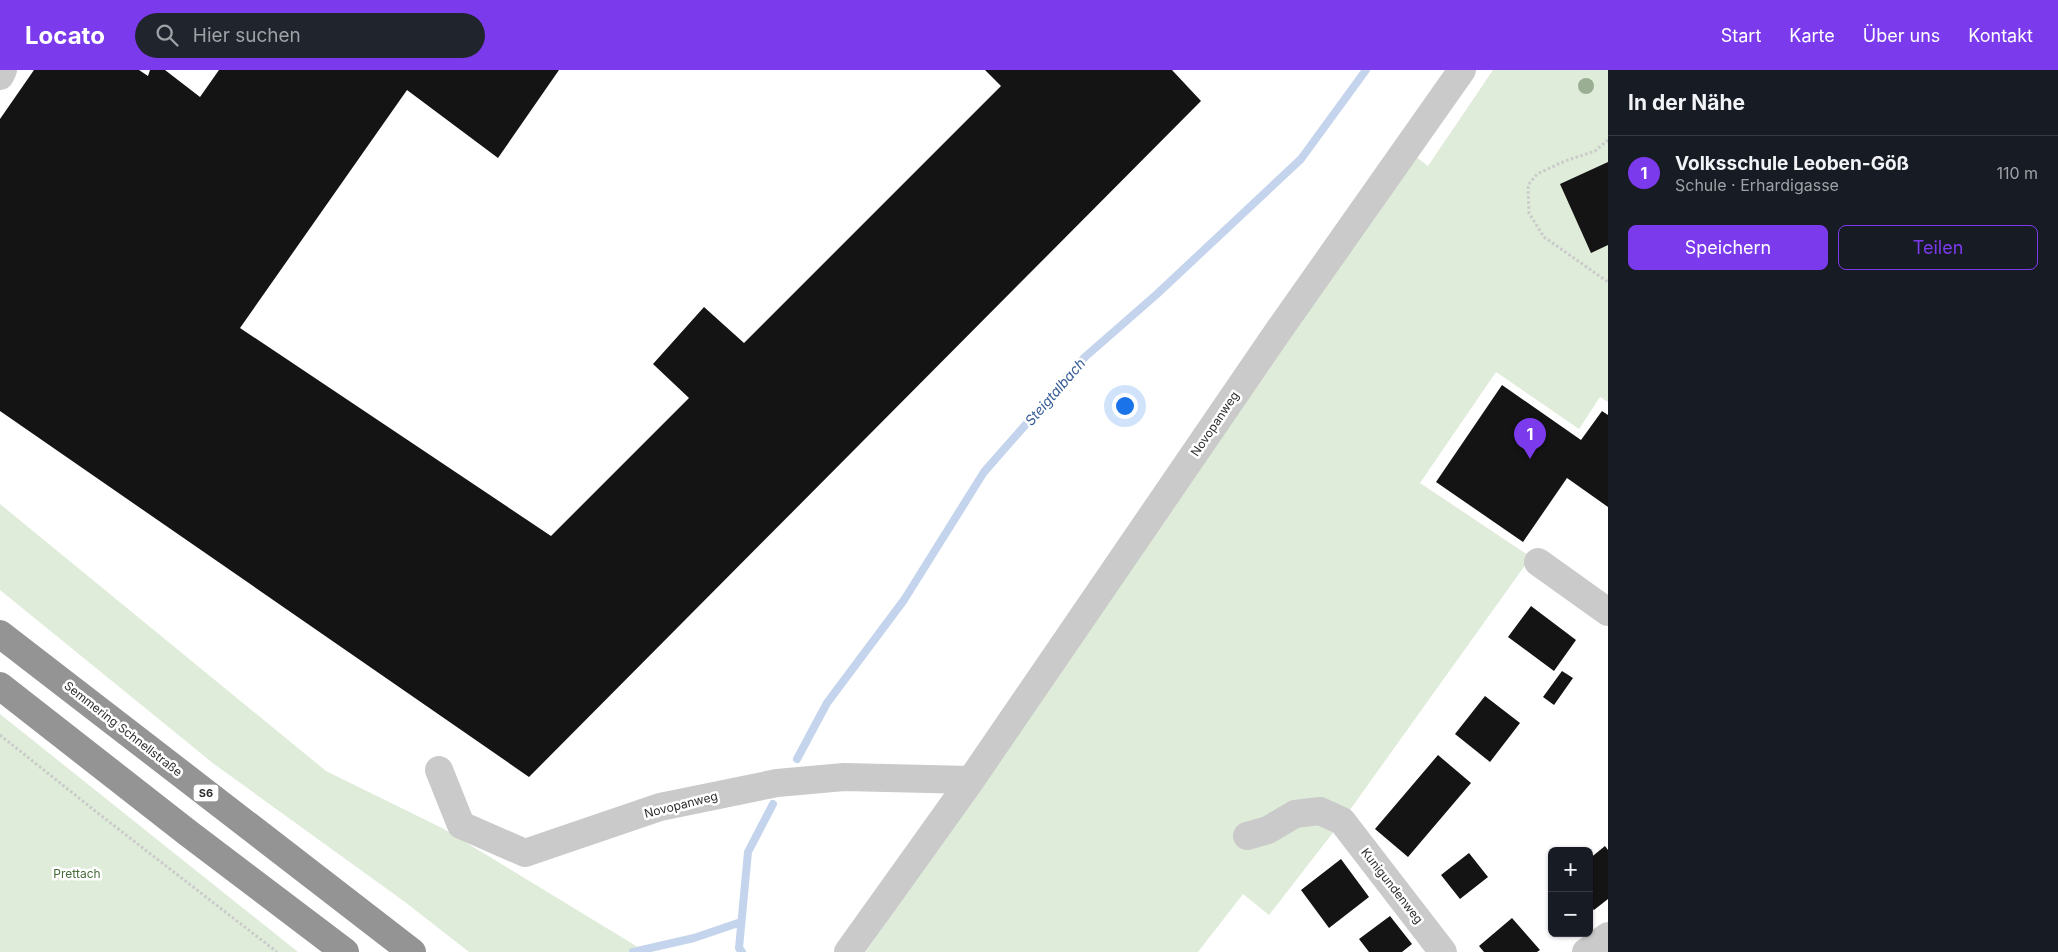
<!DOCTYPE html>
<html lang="de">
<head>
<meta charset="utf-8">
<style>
  :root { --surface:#171b24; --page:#20242c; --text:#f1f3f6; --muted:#9ea1a6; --line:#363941; --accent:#7c3aed }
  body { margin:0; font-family:Inter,sans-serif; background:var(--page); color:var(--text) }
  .controls { position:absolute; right:15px; bottom:15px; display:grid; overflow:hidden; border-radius:8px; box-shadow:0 1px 4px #0004 }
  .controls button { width:45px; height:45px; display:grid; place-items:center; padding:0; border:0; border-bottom:1px solid var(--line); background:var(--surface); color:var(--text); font:25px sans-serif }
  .you { position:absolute; left:1124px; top:335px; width:18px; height:18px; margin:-12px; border:4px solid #fff; border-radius:50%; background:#1a73e8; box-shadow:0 0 0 8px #1a73e833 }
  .badge { display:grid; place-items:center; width:32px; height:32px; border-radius:50%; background:var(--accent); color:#fff; font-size:16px; font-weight:700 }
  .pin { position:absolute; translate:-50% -41px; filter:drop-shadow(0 1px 2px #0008) }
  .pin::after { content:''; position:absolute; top:26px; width:18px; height:15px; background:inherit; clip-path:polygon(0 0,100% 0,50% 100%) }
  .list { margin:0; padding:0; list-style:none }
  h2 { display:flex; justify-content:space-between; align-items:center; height:65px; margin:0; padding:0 20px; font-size:21px }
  h2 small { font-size:16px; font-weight:400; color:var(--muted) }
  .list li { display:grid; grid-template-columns:32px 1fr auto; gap:15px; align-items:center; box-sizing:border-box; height:75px; padding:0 20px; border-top:1px solid var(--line) }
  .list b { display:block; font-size:19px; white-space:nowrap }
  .list p { margin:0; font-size:16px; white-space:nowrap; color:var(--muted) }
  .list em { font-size:16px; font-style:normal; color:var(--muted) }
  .actions { display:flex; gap:10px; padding:15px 20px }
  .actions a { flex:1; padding:11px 0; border:1px solid var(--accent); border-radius:8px; text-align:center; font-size:18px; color:var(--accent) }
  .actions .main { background:var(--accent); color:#fff }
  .icon { flex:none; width:28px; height:28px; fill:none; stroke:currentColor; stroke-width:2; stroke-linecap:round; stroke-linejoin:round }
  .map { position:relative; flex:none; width:1608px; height:882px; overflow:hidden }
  header { display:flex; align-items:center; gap:30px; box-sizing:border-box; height:70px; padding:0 25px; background:var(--accent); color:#fff }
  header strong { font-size:24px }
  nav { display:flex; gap:28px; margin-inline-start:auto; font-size:18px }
  .search { width:350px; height:45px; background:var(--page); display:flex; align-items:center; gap:12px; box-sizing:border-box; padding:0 18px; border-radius:28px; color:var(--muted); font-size:19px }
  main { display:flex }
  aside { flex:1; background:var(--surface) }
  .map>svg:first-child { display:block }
  .green { fill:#dfecd9 }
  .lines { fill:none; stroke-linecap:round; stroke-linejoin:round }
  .stream { stroke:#c4d4ed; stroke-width:8 }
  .building { fill:#141414 }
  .path { stroke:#cacaca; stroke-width:3; stroke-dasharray:2.5 2.5; stroke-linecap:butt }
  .minor { stroke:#cacaca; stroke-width:28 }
  .highway { stroke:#949494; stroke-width:28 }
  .tree { fill:#99ae92 }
  .labels { text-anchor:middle; stroke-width:5; stroke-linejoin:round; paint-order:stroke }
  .shield { fill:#fff; stroke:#6c6c6c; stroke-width:1 }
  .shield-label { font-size:11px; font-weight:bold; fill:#2d2d2d }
  .street-label { font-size:12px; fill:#2d2d2d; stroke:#fff }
  .park-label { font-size:12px; fill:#456c38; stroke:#fff }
  .water-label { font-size:14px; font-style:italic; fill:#365c94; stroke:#fff }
</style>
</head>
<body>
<header>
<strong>Locato</strong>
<div class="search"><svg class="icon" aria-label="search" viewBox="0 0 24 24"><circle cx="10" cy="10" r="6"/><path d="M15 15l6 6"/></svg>Hier suchen</div>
<nav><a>Start</a><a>Karte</a><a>Über uns</a><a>Kontakt</a></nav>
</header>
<main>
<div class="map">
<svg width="1608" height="882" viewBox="0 0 1608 882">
  <rect width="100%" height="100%" fill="#fff"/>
  <path class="green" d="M1493,0H1608V332L1600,327L1579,359L1496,302L1420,413L1531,487L1342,751L1269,845L1243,824L1198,882H866L1090,554L1415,86L1428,96Z
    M0,434L326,701L442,758L646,882H469L405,832L214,694L0,520Z
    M0,644L293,878L298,882H0Z"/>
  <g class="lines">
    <path class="stream" d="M797,689L827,633L904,530L984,402L1085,287L1157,224L1301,89L1366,0
      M633,882L694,868L741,852
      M742,882L739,878L748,782L773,734"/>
  </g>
  <path class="building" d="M34,0H139L148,6L150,0H165L200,27L219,0H559L498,88L407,20L240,258L551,466L689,328L653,294L704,237L744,273L1001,16L985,0H1172L1201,31L529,707L0,341V49Z
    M1608,92V175L1591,183L1560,114Z
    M1502,315L1581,370L1602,341L1608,345V437L1567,408L1523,472L1436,412Z
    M1531,536L1576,570L1554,601L1508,567Z
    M1562,601L1573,608L1554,635L1543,627Z
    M1485,626L1520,653L1490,692L1455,664Z
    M1438,685L1471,713L1408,787L1375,759Z
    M1605,776L1608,780V829L1594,840L1589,835V789Z
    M1469,783L1488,807L1460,829L1441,805Z
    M1341,789L1369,827L1329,858L1301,820Z
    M1390,846L1412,874L1402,882H1369L1359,869Z
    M1512,848L1540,880L1537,882H1484L1479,876Z"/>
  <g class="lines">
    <path class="path" d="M1608,70L1595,81L1565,91L1537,104L1528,115L1529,143L1544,167L1608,212
      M0,665L99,744L277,882"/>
    <path class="minor" d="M0,6L3,0
      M1538,492L1608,542
      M439,700L461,755L525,783L660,737L777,713L844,707L971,710
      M1247,766L1268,760L1295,744L1320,741L1342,751L1443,882
      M848,882L971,710L1279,260L1462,0
      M1586,882L1608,866"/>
    <path class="highway" d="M0,564L412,882
      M0,616L188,763L345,882"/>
  </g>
  <circle class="tree" cx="1586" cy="16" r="8"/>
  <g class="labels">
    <rect class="shield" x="193.5" y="714.5" width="25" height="17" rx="4"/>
    <g class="shield-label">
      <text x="206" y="727">S6</text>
    </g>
    <g class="street-label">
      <text transform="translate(1215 354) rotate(-56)" y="4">Novopanweg</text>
      <text transform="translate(123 659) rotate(38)" y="4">Semmering Schnellstraße</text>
      <text transform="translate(681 735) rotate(-14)" y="4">Novopanweg</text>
      <text transform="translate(1392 816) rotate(52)" y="4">Kunigundenweg</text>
    </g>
    <g class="park-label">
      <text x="77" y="808">Prettach</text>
    </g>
    <g class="water-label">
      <text transform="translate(1055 322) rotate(-49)" y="5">Steigtalbach</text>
    </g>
  </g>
</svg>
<div class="controls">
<button>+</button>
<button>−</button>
</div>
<div class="you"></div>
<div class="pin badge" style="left:1530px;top:389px">1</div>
</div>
<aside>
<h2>In der Nähe<small></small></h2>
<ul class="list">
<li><span class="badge">1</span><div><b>Volksschule Leoben-Göß</b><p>Schule · Erhardigasse</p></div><em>110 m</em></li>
</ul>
<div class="actions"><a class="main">Speichern</a><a>Teilen</a></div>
</aside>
</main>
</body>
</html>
